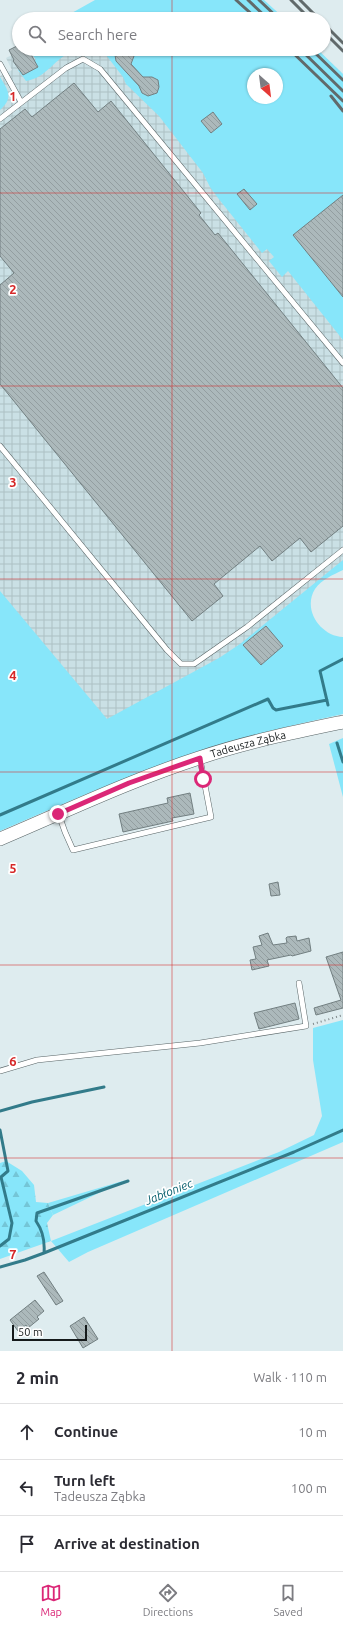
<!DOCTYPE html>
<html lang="en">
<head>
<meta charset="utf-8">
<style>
  :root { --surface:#fff; --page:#f2f2f3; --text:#2b2b33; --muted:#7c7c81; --line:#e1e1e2; --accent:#db2777 }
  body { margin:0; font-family:Ubuntu,sans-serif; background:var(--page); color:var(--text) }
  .compass { position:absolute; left:247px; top:68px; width:36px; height:36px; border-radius:50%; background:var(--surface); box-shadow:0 1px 3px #0004; rotate:152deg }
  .scale { position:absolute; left:12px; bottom:10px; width:75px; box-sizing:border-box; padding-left:4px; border:2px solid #151a1b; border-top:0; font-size:11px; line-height:14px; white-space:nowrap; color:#151a1b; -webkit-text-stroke:3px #fff; paint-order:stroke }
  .stop { position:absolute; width:12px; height:12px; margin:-9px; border:3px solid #db2777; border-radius:50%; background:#fff }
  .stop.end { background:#db2777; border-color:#fff; box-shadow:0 1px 4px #0008 }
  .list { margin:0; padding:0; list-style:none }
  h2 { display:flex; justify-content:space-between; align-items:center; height:52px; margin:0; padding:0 16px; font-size:17px }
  h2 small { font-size:13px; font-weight:400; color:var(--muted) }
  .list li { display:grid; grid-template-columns:26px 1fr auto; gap:12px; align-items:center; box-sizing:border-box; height:56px; padding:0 16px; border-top:1px solid var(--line) }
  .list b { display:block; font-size:15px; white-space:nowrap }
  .list p { margin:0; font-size:13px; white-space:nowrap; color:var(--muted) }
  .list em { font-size:13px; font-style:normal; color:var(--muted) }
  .icon { flex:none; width:22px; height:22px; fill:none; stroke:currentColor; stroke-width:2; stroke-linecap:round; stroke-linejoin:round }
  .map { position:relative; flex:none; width:343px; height:1351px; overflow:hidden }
  .search { position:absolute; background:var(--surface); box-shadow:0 1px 3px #0004; left:12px; right:12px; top:12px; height:44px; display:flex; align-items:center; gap:10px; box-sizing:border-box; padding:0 14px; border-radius:22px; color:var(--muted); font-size:15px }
  .sheet { height:220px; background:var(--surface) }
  nav { display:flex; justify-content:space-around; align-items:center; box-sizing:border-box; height:56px; border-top:1px solid var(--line); background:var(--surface); font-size:11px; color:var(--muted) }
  nav a { display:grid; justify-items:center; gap:2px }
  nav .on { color:var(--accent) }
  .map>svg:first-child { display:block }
  .industrial { fill:url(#industrial-grid); fill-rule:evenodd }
  .green { fill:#87e6fa; fill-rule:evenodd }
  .forest { fill:url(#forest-firs) }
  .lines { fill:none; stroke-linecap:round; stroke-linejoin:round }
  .stream { stroke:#327b8a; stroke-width:3 }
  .building { fill:url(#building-back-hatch); stroke:#727f81 }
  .service-casing { stroke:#586466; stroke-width:6 }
  .tertiary-casing { stroke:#586466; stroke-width:14 }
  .path { stroke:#7d8688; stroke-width:2; stroke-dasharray:1 3; stroke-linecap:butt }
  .service { stroke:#fff; stroke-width:5 }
  .tertiary { stroke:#fff; stroke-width:13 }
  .rail { stroke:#616a6b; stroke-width:3 }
  .route { stroke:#db2777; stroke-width:5 }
  .grid { fill:none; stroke:#d62828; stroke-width:1; stroke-opacity:0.55 }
  .labels { text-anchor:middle; stroke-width:3.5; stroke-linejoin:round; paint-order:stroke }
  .street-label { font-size:11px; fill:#151a1b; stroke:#fff }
  .water-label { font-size:12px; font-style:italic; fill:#0a616f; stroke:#fff }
  .grid-label { font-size:13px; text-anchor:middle; font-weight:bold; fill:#d62828; stroke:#fff; stroke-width:3.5; stroke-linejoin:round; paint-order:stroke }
</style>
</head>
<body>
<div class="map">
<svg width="343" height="1351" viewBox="0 0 343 1351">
  <defs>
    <pattern id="industrial-grid" width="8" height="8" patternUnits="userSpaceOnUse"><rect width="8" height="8" fill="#cae0e5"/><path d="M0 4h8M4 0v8" fill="none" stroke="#adc0c4"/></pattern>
    <pattern id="forest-firs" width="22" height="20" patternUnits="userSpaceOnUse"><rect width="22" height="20" fill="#87e6fa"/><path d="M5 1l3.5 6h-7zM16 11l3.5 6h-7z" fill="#74c5d6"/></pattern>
    <pattern id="building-back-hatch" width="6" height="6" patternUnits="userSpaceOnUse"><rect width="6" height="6" fill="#acb9bb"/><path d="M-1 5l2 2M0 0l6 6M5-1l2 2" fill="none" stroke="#939ea0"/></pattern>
  </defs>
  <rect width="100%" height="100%" fill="#deecef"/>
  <path class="industrial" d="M23,49H317L343,74V562L292,605L313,651L0,776V76L12,70L6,58ZM253,74H277V98H253Z"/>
  <path class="green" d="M95,0H264L285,19H61Z
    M29,49H86C82,49 77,49 74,51C55,57 47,78 26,81L18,70L36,60Z
    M90,49H317L343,74V340L288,271L282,277L269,261L274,257L267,249L262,253L218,198L210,187L203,173L159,116L126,84L123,77L106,55ZM253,74H277V98H253Z
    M0,77C8,90 14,98 0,110Z
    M343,560V570C333,575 322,579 315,589C302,610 321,636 343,637V714C297,724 251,735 205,749C135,772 68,802 0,831V591L107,719L219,658L240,644Z
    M343,738V797L329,744Z
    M343,1020V1142L88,1252L69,1262L51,1241L279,1152L314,1135L322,1116L313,1060V1028Z
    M126,1180L53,1215L48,1203Z"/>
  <path class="forest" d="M6,1161L22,1171L34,1185L36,1202L48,1203L53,1215L47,1223L51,1241L0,1259V1163Z"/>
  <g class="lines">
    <path class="stream" d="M328,705L320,671L343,659
      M337,743L343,762
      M0,815L268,699L273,708L276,710L327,700
      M0,1111L32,1102L104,1087
      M0,1130L8,1171L1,1177L12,1223L9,1239L0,1246
      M44,1253C45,1241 43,1231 36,1221L37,1213L128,1181
      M0,1267L25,1260L44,1253L294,1152L343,1130"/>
  </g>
  <path class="building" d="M19,45V49H28L38,67L23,75L13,61L14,60L9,50Z
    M118,49H131L134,56L131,64L143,77H152L158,80L159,87L157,93L148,96L142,93L139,86L116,61L115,55Z
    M74,83L98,112L111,101L201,213L199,215L215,235L218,233L343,388V526L311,552L300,538L272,561L260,546L214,584L223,596L192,621L0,384V285L14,273L0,256V129L25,109L32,117Z
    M213,112L222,124L211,133L201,121Z
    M244,189L257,204L250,210L237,194Z
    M343,195V297L293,235Z
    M266,626L283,646L261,665L243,645Z
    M190,793L194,814L172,818L173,821L123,832L119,814L168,803L167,798Z
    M278,882L280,895L271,896L269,884Z
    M268,933L273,945L287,943L286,938L287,937L296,936L297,941L309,938L311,951L292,956L291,955L267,960L269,966L252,970L250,960L256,959L253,947L262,945L259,936Z
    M343,952V1008L316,1015L314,1008L341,1000L326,957Z
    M295,1003L299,1019L259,1029L254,1013Z
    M44,1272L63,1301L56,1305L37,1276Z
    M35,1300L44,1311L37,1317L39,1319L28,1328L26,1325L18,1331L10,1320Z
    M84,1317L98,1339L83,1348L70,1326Z"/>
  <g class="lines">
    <defs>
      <path id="service" d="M0,64L21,102
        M0,119L66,68L83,59L100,69L343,363
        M0,446L167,650L181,664H194L247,627L343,550
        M59,815L65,832L73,850L211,817L200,759
        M0,1071L37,1060L200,1043L306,1026L299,983"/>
      <g id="tertiary">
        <path id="s1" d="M0,839C66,811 131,780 199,758C246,742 295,732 343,722"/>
      </g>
    </defs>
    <use href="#service" class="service-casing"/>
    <use href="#tertiary" class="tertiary-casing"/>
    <path class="path" d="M313,1024L343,1015"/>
    <use href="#service" class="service"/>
    <use href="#tertiary" class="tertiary"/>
    <path class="rail" d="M236,0L257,19
      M248,0L268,19
      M259,0L279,19
      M291,0L310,19
      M300,0L319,19
      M324,24L343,43
      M324,32L343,51
      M289,49L343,101
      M300,49L343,91
      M311,49L343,80
      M331,96L343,111"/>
  </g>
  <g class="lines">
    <path class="route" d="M58,814L129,783L200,758L203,779"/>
  </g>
  <path class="grid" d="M172,0V19M172,49V1351M0,193H343M0,386H343M0,579H343M0,772H343M0,965H343M0,1158H343"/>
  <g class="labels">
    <g class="street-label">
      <text dy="4" stroke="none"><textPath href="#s1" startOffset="266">Tadeusza Ząbka</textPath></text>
    </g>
    <g class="water-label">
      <text transform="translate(169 1192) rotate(-22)" y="4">Jabłoniec</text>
    </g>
  </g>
  <g class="grid-label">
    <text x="13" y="101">1</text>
    <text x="13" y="294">2</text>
    <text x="13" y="487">3</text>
    <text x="13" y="680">4</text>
    <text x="13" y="873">5</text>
    <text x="13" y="1066">6</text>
    <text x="13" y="1259">7</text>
  </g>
</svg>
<svg class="compass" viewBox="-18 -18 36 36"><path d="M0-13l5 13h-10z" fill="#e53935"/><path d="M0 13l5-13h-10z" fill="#7c7c81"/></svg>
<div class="scale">50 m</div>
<div class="stop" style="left:203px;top:779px"></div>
<div class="stop end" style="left:58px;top:814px"></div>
<div class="search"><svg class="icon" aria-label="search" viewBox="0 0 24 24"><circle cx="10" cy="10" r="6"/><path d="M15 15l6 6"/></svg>Search here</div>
</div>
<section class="sheet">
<h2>2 min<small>Walk · 110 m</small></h2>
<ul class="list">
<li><svg class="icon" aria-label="ahead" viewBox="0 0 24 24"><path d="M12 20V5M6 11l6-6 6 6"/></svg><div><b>Continue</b></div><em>10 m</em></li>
<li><svg class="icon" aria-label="left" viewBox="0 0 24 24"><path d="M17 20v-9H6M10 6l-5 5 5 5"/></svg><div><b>Turn left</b><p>Tadeusza Ząbka</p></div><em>100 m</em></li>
<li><svg class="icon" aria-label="arrive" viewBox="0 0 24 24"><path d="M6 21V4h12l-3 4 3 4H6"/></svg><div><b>Arrive at destination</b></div></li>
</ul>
</section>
<nav>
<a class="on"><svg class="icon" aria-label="map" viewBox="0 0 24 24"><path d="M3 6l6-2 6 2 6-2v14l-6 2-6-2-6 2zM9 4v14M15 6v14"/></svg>Map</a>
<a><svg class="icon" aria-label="directions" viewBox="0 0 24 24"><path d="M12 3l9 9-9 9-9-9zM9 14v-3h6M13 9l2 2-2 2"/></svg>Directions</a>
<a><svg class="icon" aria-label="saved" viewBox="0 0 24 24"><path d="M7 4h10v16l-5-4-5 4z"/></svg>Saved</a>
</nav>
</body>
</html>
